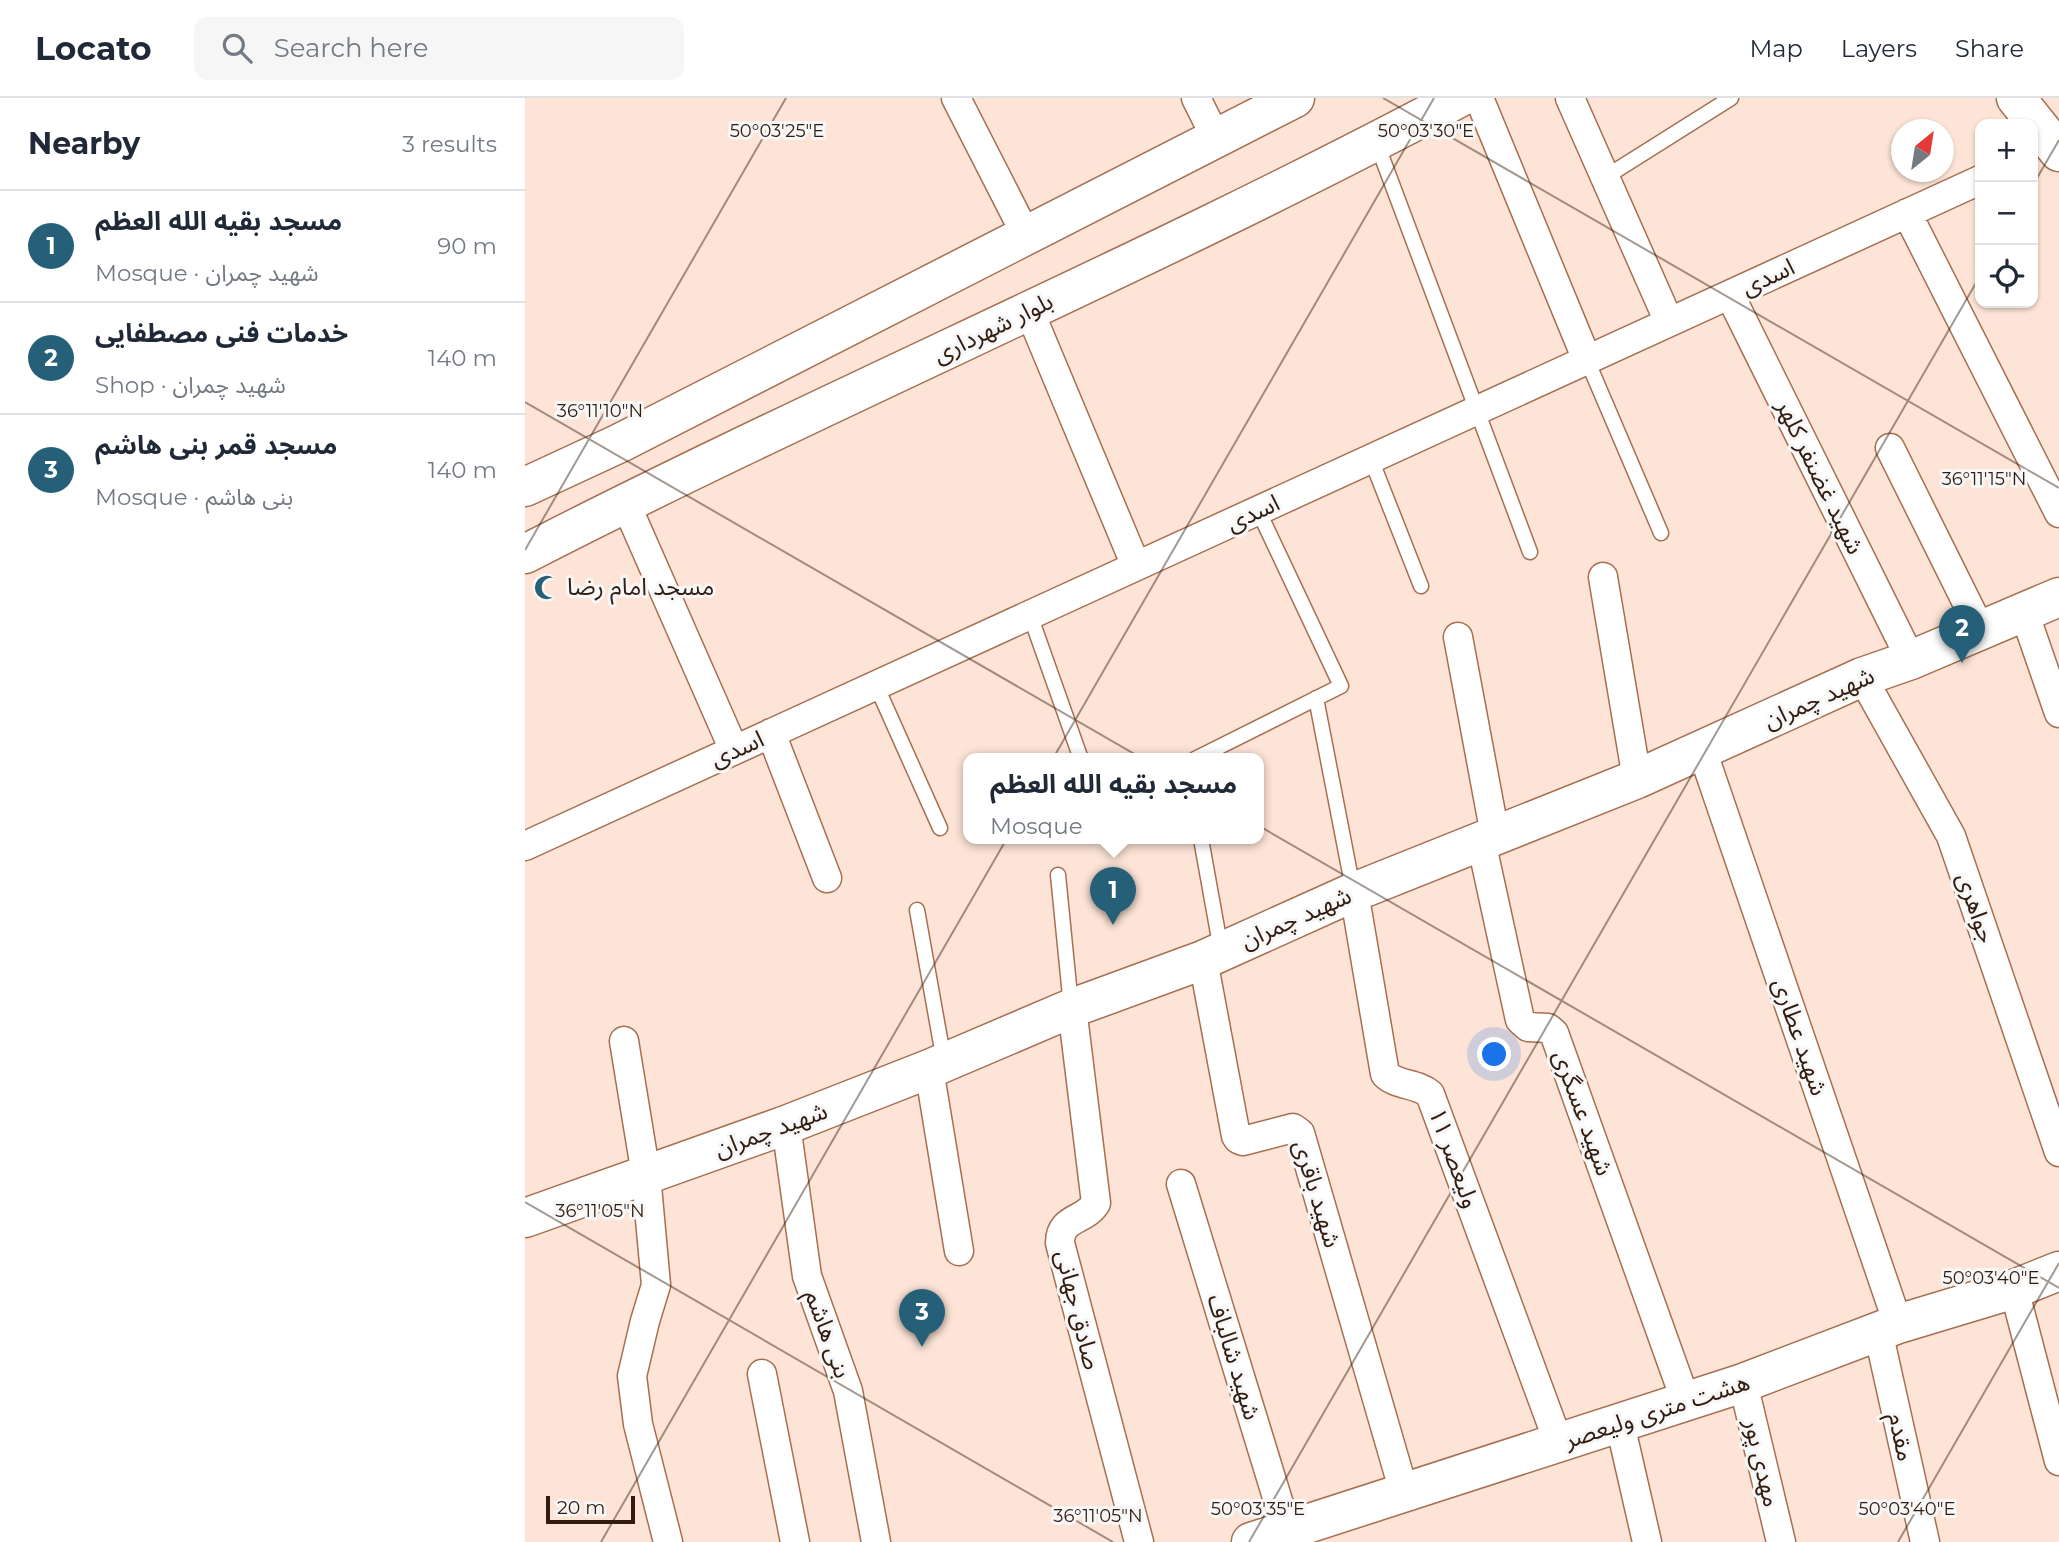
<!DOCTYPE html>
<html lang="en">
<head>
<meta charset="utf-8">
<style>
  :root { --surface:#fff; --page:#f6f6f7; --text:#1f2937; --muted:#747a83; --line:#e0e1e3; --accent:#255f78 }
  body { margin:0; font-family:Montserrat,"Noto Sans Arabic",sans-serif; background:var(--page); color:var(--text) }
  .controls { position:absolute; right:21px; top:21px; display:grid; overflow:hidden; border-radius:14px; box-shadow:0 2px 5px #0004 }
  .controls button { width:63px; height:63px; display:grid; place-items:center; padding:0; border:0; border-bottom:2px solid var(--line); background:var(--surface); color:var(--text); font:35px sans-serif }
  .compass { position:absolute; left:1366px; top:21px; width:63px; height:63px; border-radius:50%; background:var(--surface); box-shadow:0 2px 5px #0004; rotate:30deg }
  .scale { position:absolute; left:21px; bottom:18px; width:89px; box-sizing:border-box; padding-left:7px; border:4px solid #321c10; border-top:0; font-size:19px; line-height:24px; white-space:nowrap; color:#321c10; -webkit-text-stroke:5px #f7f7f7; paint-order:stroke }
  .you { position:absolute; left:970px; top:957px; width:24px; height:24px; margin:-18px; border:5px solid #fff; border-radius:50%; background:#1a73e8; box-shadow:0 0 0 10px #1a73e833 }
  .badge { display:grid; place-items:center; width:46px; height:46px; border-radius:50%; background:var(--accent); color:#fff; font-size:23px; font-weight:700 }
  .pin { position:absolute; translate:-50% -58px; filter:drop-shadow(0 2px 4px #0008) }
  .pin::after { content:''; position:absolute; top:37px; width:24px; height:21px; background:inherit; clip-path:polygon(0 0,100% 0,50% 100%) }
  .popup { position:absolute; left:438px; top:655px; width:301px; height:91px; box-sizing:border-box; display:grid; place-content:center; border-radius:14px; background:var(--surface); filter:drop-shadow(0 2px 5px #0005); font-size:23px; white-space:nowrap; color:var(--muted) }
  .popup b { font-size:26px; color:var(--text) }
  .popup::after { content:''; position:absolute; left:50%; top:100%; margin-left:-14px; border:14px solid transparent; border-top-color:var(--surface) }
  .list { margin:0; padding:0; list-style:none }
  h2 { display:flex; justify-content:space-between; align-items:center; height:91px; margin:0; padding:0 28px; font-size:30px }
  h2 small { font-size:23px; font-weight:400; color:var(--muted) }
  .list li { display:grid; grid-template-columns:46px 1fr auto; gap:21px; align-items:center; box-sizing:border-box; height:112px; padding:0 28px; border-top:2px solid var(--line) }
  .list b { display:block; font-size:26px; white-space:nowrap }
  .list p { margin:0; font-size:23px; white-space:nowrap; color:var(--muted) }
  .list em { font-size:23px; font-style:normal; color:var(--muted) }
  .icon { flex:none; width:38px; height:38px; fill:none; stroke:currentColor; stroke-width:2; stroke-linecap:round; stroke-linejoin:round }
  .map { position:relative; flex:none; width:1534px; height:1444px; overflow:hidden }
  header { display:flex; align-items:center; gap:42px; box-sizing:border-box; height:98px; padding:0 35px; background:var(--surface); border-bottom:2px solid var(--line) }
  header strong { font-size:33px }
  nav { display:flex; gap:38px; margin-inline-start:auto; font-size:24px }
  .search { width:490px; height:63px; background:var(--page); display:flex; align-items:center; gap:18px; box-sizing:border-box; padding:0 24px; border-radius:14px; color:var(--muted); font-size:26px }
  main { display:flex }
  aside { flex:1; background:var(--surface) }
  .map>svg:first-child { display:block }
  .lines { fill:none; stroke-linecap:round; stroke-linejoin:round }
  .lane-casing { stroke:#a66f50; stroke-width:17 }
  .street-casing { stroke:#a66f50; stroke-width:31 }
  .secondary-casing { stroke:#a66f50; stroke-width:41 }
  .lane { stroke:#fff; stroke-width:14 }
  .street { stroke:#fff; stroke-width:28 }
  .secondary { stroke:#fff; stroke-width:38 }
  .ticks { fill:none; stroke:#321c10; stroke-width:2; stroke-opacity:0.45 }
  .labels { text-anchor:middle; stroke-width:6; stroke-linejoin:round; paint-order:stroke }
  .street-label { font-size:24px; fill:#321c10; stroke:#f7f7f7 }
  .poi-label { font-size:24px; fill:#321c10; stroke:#f7f7f7; text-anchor:start }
  .ticks-label { font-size:18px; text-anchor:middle; fill:#321c10; stroke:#f7f7f7; stroke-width:6; stroke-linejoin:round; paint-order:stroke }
</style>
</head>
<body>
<header>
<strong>Locato</strong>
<div class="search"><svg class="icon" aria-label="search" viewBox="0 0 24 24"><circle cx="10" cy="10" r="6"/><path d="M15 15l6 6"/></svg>Search here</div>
<nav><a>Map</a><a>Layers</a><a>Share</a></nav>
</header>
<main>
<aside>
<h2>Nearby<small>3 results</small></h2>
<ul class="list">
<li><span class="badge">1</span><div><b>مسجد بقیه الله العظم</b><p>Mosque · شهید چمران</p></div><em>90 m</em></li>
<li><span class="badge">2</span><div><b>خدمات فنی مصطفایی</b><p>Shop · شهید چمران</p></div><em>140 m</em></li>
<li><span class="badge">3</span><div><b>مسجد قمر بنی هاشم</b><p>Mosque · بنی هاشم</p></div><em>140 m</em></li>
</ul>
</aside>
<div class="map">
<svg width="1534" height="1444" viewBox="0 0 1534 1444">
  <rect width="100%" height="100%" fill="#fde4d6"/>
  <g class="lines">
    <defs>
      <path id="lane" d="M852,46L1005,454
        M1079,80L1206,0
        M1062,262L1136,435
        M846,361L896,488
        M505,517L556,661
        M351,587L415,730
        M791,600L828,791
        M670,661L816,588L733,412
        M676,741L696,852
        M533,777L546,908
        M392,812L419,963"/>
      <path id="street" d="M431,0L501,137
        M671,0L691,40
        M954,0L1062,262
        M1045,0L1144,224
        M1382,115L1534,415
        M1205,197L1386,562
        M504,212L611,468
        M1365,350L1455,531
        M100,404L209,652
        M1078,479L1112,681
        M1499,514L1534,615
        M933,539L970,737
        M1337,579L1426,738L1534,1054
        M246,635L302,780
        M1177,652L1373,1226
        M956,743L995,922L1003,929L1023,930L1029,935L1161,1304
        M0,748L1455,82
        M829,794L860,976C872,988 892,985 905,996L1034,1346
        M678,862L711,1038L713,1041L718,1043L768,1030L775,1035L879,1394
        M547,910L571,1105C560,1124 535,1118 535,1145L614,1444
        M99,943L121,1077L131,1187L120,1223L107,1278L113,1326L143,1444
        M404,971L434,1153
        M261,1027L282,1178L323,1293L351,1444
        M656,1086L762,1432
        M1489,1191L1534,1363
        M1353,1233L1400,1444
        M237,1276L270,1444
        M1218,1285L1256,1444
        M1095,1326L1122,1444"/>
      <path id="secondary" d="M1491,0L1534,54
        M0,389L95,345L770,0
        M0,456C308,298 628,163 934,0
        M0,1120L261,1027L404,971L547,910L678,862L829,794L1112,681L1337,579L1386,562L1534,499
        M726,1444L1218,1285L1373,1226L1489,1191L1534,1173"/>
    </defs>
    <use href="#lane" class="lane-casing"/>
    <use href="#street" class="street-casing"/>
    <use href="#secondary" class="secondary-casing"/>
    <use href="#lane" class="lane"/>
    <use href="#street" class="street"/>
    <use href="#secondary" class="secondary"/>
  </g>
  <path class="ticks" d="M858,0L1534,390M1508,87L1534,42M0,304L1534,1190M0,452L261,0M0,1104L588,1444M76,1444L909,0M724,1444L1455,178M1373,1444L1534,1165"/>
  <defs>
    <symbol id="mosque-bare" viewBox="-9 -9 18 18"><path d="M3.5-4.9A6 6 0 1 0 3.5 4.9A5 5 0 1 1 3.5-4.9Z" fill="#255f78" stroke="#f7f7f7" stroke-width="2.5" paint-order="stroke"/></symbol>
  </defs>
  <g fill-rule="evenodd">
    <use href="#mosque-bare" x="4" y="472" width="35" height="35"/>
  </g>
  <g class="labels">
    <g class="street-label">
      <text transform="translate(1243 179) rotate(-25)" y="8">اسدی</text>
      <text transform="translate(468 230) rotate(-26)" y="8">بلوار شهرداری</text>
      <text transform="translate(1295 379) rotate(64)" y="8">شهید غضنفر کلهر</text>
      <text transform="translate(728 415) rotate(-25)" y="8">اسدی</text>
      <text transform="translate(1294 600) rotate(-24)" y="8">شهید چمران</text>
      <text transform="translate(212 651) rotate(-24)" y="8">اسدی</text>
      <text transform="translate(1451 810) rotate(71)" y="8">جواهری</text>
      <text transform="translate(771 820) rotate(-24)" y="8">شهید چمران</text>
      <text transform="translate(1275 939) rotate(71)" y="8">شهید عطاری</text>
      <text transform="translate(1058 1015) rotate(70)" y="8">شهید عسگری</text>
      <text transform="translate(246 1032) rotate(-20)" y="8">شهید چمران</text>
      <text transform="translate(929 1060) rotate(70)" y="8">ولیعصر ۱۱</text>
      <text transform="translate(792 1096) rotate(73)" y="8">شهید باقری</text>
      <text transform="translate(553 1212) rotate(76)" y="8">صادق جهانی</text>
      <text transform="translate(303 1236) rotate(70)" y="8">بنی هاشم</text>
      <text transform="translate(709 1259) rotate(73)" y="8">شهید شالباف</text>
      <text transform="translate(1132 1313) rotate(-18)" y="8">هشت متری ولیعصر</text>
      <text transform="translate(1376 1339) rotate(78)" y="8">مقدم</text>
      <text transform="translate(1237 1365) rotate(77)" y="8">مهدی پور</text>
    </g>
    <g class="poi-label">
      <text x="42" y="497">مسجد امام رضا</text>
    </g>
  </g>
  <g class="ticks-label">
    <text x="901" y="39">50°03'30"E</text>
    <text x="252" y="39">50°03'25"E</text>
    <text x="75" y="319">36°11'10"N</text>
    <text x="1459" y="387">36°11'15"N</text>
    <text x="75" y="1119">36°11'05"N</text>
    <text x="1466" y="1186">50°03'40"E</text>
    <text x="733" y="1417">50°03'35"E</text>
    <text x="1382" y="1417">50°03'40"E</text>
    <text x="573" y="1424">36°11'05"N</text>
  </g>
</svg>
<div class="controls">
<button>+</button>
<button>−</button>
<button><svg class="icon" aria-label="locate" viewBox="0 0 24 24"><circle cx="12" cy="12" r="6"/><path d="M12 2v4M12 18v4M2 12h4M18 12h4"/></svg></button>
</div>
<svg class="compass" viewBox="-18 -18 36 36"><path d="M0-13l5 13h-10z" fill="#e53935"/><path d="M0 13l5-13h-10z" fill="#747a83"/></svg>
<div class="scale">20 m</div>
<div class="you"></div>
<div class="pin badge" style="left:588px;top:827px">1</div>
<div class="popup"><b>مسجد بقیه الله العظم</b>Mosque</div>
<div class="pin badge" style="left:1437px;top:565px">2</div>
<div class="pin badge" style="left:397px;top:1249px">3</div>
</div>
</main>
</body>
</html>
